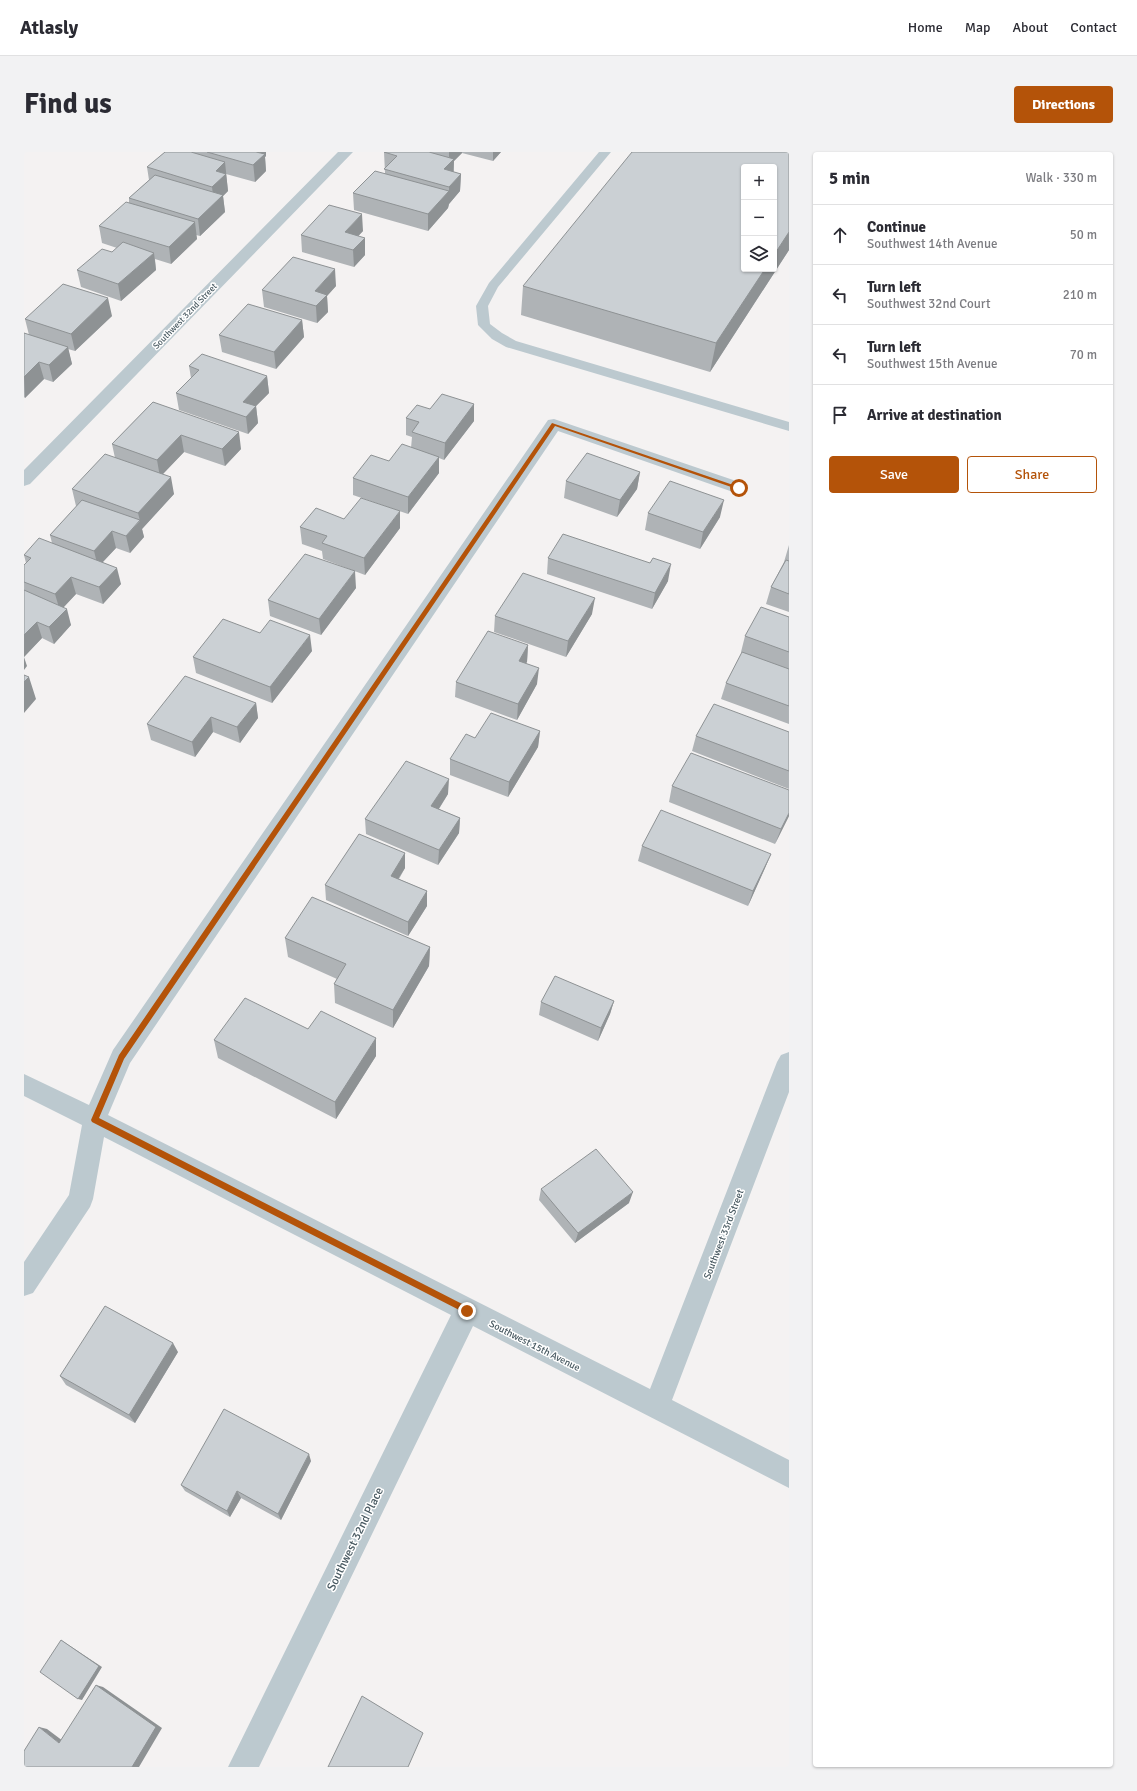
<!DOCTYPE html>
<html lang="en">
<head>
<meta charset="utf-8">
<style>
  :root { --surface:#fff; --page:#f2f2f3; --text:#2b2b33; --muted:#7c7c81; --line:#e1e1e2; --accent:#b45309 }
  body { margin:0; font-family:Signika,sans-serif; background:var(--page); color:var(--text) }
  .controls { position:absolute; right:12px; top:12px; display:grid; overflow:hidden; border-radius:4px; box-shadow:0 1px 3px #0004 }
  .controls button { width:36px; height:36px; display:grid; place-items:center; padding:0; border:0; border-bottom:1px solid var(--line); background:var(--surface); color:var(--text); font:20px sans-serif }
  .stop { position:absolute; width:12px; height:12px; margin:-9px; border:3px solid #b45309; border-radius:50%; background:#fff }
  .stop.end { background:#b45309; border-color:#fff; box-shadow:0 1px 4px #0008 }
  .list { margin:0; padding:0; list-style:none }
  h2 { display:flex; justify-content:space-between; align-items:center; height:52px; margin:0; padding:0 16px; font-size:17px }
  h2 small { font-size:13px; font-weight:400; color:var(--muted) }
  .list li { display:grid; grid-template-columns:26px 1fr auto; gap:12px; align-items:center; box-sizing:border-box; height:60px; padding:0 16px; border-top:1px solid var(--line) }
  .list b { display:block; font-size:15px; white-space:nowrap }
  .list p { margin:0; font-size:13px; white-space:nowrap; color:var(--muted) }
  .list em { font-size:13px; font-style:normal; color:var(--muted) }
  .actions { display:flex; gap:8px; padding:12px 16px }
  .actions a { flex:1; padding:9px 0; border:1px solid var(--accent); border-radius:4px; text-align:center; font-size:14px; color:var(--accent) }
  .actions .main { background:var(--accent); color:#fff }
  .icon { flex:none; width:22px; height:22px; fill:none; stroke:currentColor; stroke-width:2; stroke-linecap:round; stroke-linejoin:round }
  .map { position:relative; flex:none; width:765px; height:1615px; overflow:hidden; border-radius:4px }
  header { display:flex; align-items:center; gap:24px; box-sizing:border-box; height:56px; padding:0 20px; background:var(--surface); border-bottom:1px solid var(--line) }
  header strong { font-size:19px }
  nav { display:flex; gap:22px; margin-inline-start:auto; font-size:14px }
  .intro { display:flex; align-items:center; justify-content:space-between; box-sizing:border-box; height:96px; padding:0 24px }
  h1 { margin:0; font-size:28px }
  .button { padding:10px 18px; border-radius:4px; background:var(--accent); color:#fff; font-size:14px; font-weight:700 }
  main { display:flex; gap:24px; padding:0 24px }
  aside { flex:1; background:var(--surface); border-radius:4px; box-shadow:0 1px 3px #0004 }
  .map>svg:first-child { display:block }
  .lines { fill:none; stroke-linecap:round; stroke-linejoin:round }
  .lane { fill:#bcc9cf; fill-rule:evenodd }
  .street { fill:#bcc9cf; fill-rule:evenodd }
  .wall { fill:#afb3b6 }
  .shaded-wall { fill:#8e9294 }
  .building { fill:#cbd0d4; stroke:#8e9294 }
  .route { fill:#b45309 }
  .labels { text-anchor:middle; stroke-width:3; stroke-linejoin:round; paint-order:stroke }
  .far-street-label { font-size:9px; fill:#485961; stroke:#fff }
  .street-label { font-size:10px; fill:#485961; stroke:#fff }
  .near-street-label { font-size:12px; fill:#485961; stroke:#fff }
</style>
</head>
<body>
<header>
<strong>Atlasly</strong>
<nav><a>Home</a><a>Map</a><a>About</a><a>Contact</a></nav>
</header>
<div class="intro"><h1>Find us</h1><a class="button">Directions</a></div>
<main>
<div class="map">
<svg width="765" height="1615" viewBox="0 0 765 1615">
  <rect width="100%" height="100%" fill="#f4f2f2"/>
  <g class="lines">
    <path class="lane" d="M575,0H587L474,135L464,154L466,172L478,181L492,189L765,270V279L482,195L468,187L454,173L452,154L465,131Z"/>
    <path class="street" d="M314,0H329L6,332L0,334V318Z
      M530,267L721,332L724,336L721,340L715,342L709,340L534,279L106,911L84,963L626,1237L753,910L757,903L765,900V940L648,1248L765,1308V1336L449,1174L235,1615H204L427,1163L80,985L69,1047L66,1055L9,1141L0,1144V1110L45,1043L58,973L0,944V922L65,953L89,898L524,268Z"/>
  </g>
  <path class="wall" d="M141,0H242V4L241,5L242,19L231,30L202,22L204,39L199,44L201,60L176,84L172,83L173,87L147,112L131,107L132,118L97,149L57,135L53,118L88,100L93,96L78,91L75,74L105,51V46L125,28L123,15Z
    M360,0H477L469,9L438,1L430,9V20L437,22L436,39L425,52L424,56L404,79L330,58L329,41L361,21Z
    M765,0V98L686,220L497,163L499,134Z
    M339,79L334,84L341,103L330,115L278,100L277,83Z
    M312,134L303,144L304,160L293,171L240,155L238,138Z
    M88,164L51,199L44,197L48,212L29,230L20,227L1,246L0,245V181L5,183L1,167Z
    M278,168L280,185L252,217L198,200L195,183Z
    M165,214L243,224L245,241L232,254L234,271L224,282L155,258L152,241L167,226Z
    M129,250L217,297L201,314L160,300L139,322L150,342L118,377L120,385L106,401L92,396L79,410L97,432L79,452L52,442L39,456L47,473L30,492L18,486L0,505V413L2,411L0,403L28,391L26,383L53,354H52L48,337L91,306L88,292Z
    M450,252V269L420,308L415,306V321L384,362L329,343V326L365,309L387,296L388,285L382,283V266L406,257Z
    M616,320L613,337L593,365L540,346L542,329Z
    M624,361L696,365L676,397L621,378Z
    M320,367L376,376L341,423L299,407L298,399L278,392L276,375Z
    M765,393V460L742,452L747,435L760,410Z
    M524,406L644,429L628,457L523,422Z
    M332,436L297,483L246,464L244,448Z
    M568,462L542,505L470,480L471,464Z
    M765,465V572L697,547L702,531L718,501L717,500L721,484Z
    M236,481L288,499L248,551L172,521L169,505Z
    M504,493L503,510L501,511L513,532L493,568L431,545L432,530Z
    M232,551L234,566L216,591L189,580L171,605L127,588L123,572Z
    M516,579L514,595L484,645L426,623V607L451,586Z
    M765,580V637L668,599L672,584Z
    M648,634L765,638V664L751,692L645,650Z
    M424,642L415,657L436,666L435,681L414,713L342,682L341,667Z
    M618,694L747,702L741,716L724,754L614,709Z
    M381,701V716L375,727L403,739V754L384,784L302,748L301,733Z
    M261,786L406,795L405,814L369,876L311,851L310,832L313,827L264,805Z
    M590,849L586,862L574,889L515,863L517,850Z
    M284,877L352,904L312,967L194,906L190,888Z
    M517,1037L605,1051L551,1091L515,1048Z
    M154,1200L111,1271L42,1233L36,1224Z
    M287,1309L257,1368L217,1346L206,1365L161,1339L157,1333Z"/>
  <path class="shaded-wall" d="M228,0H242V4L241,5L242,19L231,30Z
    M425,0H438V1L430,9L429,24L420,34V17L425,12Z
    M469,0H477L469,9Z
    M201,10L204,39L199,44L201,60L176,84L174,67L190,51L188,35L192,19Z
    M437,22L436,39L425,52L424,56L404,79V62L425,39V35Z
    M338,62L339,79L323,96L321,80Z
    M171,70L173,87L147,112L145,95Z
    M765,80V98L686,220L692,191L741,117H750V103Z
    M341,86V103L330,115L329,98Z
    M130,101L132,118L97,149L94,132Z
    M311,117L312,134L303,144L304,160L293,171L291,139Z
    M84,146L88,164L51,199L47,182Z
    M278,168L280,185L252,217L250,200Z
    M44,195L48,212L29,230L25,213Z
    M15,210L20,227L1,246L0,225Z
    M243,224L245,241L232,254L234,271L224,282L222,265L219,250Z
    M450,252V269L420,308L421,291Z
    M215,280L217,297L201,314L198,297Z
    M157,283L160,300L136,325L133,308Z
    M415,305V321L384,362V345Z
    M616,320L613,337L593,365L596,348Z
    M147,325L150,342L118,377L120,385L106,401L102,384L116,369L114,361Z
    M700,348L696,365L676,397L679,380Z
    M376,359V376L341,423L340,406Z
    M88,379L92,396L74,415L70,399Z
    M647,412L644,429L628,457L631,441Z
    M93,416L97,432L79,452L75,435Z
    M331,419L332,436L297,483L295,467Z
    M47,425L52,442L36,459L31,442Z
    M571,446L568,462L542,505L544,489Z
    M43,457L47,473L30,492L25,475Z
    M13,470L18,486L0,505V483Z
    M286,483L288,499L248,551L246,535Z
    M504,493L503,510L493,525L495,509Z
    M0,505L3,514L0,518Z
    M515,516L513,532L493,568L494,552Z
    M5,525L12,547L0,561V530Z
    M232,551L234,566L216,591L213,575Z
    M187,565L189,580L171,605L168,590Z
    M516,579L514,595L484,645L485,630Z
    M425,627L424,642L407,669V654Z
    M765,661V664L751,692L757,677Z
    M436,666L435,681L414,713L415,698Z
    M381,701V716L367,738V724Z
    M747,702L741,716L724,754L729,739Z
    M403,739V754L384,784V770Z
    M406,795L405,814L369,876V858Z
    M590,849L586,862L574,889L577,876Z
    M352,886V904L312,967L311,950Z
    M609,1040L605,1051L551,1091L554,1081Z
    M149,1191L154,1200L111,1271L105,1263Z
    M285,1302L287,1309L257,1368L254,1362Z
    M213,1339L217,1346L206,1365L203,1359Z
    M37,1488L40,1490L78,1515L58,1548L54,1547Z
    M72,1533L79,1535L138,1576L115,1615H108Z
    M15,1575L23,1577L43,1592L35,1591Z"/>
  <path class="building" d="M141,0H167L201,10L192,19L202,22L188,35L123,15Z
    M183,0H232L241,2L229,13Z
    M360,0H405L430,7L420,17L437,22L425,35L360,17L373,4Z
    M608,0H765V80L750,103V15H720V117H741L692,191L499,134Z
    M351,19L425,39L404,62L329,41Z
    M131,23L199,43L174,67L105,46Z
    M102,50L171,70L145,95L75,74Z
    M305,53L338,62L321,80L341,86L329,98L277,83Z
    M99,90L130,101L94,132L53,118L78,97L88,100Z
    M269,105L311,117L291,139L303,143L292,154L238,138Z
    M39,132L84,146L47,182L1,167Z
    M224,152L278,168L250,200L195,183Z
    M0,181L44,195L25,213L15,210L0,225Z
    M178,202L243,224L219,250L232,254L222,265L152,241L175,218L165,214Z
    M418,242L450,252L421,291L388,280L395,270L382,266L393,253L406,257Z
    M129,250L215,280L198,297L157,283L133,308L88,292Z
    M378,292L415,305L384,345L329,326L347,303L365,309Z
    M563,301L616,320L596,348L542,329Z
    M81,302L147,325L114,361L48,337Z
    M646,329L700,348L679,380L624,361Z
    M337,346L376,359L340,406L298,391L303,384L276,375L292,356L320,367Z
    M58,348L116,368L102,384L88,379L70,399L26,383Z
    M539,382L626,411L629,406L647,412L631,441L524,406Z
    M15,386L93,416L75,435L47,425L31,442L0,430V413L7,406L0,403Z
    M281,402L331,419L295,467L244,448Z
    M762,408L765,409V442L747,435Z
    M499,421L571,446L544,489L471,464Z
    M0,438L43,457L25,475L13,470L0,483Z
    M737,455L765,465V500L721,484Z
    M199,467L236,481L246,468L286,483L246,535L169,505Z
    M464,479L504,493L495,509L515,516L494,552L432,530Z
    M718,500L765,517V554L702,531Z
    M0,523L5,525L0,530Z
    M161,524L232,551L213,575L187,565L168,590L123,572Z
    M690,552L765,580V619L672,584Z
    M467,561L516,579L485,630L426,607L442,582L451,586Z
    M667,601L765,638V661L757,677L648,634Z
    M382,609L425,627L407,654L436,666L415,698L341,667Z
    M637,658L747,702L729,739L618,694Z
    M335,682L381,701L367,724L403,739L384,770L301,733Z
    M288,745L406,795L369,858L310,832L322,812L261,786Z
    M531,824L590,849L577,876L517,850Z
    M221,846L284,877L297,859L352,886L311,950L190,888Z
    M572,997L609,1040L554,1081L517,1037Z
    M81,1154L149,1191L105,1263L36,1224Z
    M200,1257L285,1302L254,1362L213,1339L203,1359L157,1333Z
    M37,1488L75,1514L54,1547L16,1520Z
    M72,1533L132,1575L108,1615H0V1599L15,1575L35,1591Z
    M338,1544L399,1581L384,1615H304Z"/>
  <path class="route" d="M528,271L718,336L713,337L531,274L100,907L75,966L446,1156V1161L443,1162L68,970L67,968L95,903Z"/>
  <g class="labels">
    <g class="far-street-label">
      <text transform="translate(161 164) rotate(-46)" y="3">Southwest 32nd Street</text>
    </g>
    <g class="street-label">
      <text transform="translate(699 1082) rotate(-69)" y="4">Southwest 33rd Street</text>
      <text transform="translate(511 1193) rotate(27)" y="4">Southwest 15th Avenue</text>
    </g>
    <g class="near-street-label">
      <text transform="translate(331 1387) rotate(-64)" y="4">Southwest 32nd Place</text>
    </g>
  </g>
</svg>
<div class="controls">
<button>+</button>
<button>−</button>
<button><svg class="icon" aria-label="layers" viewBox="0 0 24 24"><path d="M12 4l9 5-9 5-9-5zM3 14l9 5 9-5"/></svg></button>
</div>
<div class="stop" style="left:715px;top:336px"></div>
<div class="stop end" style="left:443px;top:1159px"></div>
</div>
<aside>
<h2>5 min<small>Walk · 330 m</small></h2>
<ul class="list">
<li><svg class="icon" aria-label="ahead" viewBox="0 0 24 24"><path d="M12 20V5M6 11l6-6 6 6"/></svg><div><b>Continue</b><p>Southwest 14th Avenue</p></div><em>50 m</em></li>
<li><svg class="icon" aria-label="left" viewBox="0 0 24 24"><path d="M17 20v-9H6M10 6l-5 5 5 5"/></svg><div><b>Turn left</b><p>Southwest 32nd Court</p></div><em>210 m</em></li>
<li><svg class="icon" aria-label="left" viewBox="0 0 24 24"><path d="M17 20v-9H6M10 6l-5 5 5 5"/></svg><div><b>Turn left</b><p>Southwest 15th Avenue</p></div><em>70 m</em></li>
<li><svg class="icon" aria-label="arrive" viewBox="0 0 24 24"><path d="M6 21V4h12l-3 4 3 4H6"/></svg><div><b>Arrive at destination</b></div></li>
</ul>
<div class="actions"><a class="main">Save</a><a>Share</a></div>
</aside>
</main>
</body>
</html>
